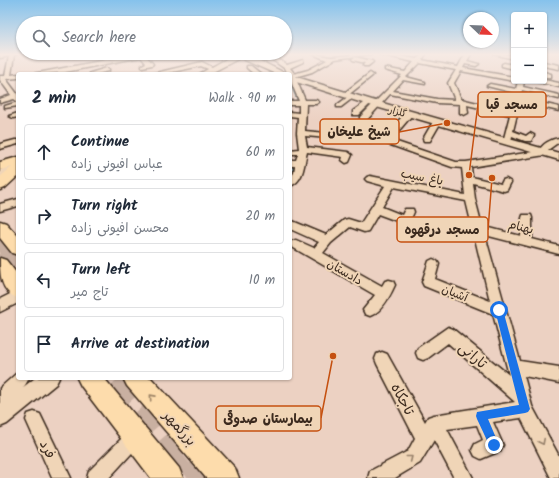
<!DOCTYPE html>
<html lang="en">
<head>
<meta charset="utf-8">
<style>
  :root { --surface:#fff; --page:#f6f6f7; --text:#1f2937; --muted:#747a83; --line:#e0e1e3 }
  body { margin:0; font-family:Kalam,"Playpen Sans Arabic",sans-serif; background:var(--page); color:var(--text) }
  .controls { position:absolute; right:12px; top:12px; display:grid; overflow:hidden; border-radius:4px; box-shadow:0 1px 3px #0004 }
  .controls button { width:36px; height:36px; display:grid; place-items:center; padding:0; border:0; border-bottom:1px solid var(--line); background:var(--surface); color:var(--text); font:20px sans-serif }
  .compass { position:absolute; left:463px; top:12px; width:36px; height:36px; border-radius:50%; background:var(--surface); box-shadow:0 1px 3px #0004; rotate:113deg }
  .stop { position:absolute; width:12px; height:12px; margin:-9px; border:3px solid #1a73e8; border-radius:50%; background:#fff }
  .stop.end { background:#1a73e8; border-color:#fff; box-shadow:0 1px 4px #0008 }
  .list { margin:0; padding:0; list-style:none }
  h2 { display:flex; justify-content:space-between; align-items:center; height:52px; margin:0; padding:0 16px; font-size:17px }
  h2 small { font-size:13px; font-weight:400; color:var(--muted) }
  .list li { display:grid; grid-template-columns:26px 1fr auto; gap:12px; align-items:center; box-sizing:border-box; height:56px; margin:0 8px 8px; padding:0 8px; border:1px solid var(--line); border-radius:4px }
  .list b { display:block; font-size:15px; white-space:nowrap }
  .list p { margin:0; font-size:13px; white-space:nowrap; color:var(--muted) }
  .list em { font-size:13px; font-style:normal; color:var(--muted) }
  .icon { flex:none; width:22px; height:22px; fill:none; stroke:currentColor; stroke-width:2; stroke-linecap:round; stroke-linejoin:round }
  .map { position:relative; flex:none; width:559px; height:478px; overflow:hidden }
  .search { position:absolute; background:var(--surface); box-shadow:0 1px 3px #0004; left:16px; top:16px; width:276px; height:44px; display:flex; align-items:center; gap:10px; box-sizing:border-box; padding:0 14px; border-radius:22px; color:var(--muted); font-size:15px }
  .panel { position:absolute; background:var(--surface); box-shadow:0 1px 3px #0004; left:16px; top:72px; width:276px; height:308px; border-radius:4px }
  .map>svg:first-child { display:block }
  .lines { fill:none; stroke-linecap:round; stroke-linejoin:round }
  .stream-far1 { stroke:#6f929d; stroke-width:1.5 }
  .stream { stroke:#6f929d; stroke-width:2 }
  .primary-tunnel-far2 { stroke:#c9b0a1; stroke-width:15; stroke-dasharray:15 8; stroke-linecap:butt }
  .primary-tunnel-far1 { stroke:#c9b0a1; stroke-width:20; stroke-dasharray:20 10; stroke-linecap:butt }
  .primary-tunnel { stroke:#c9b0a1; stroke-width:25; stroke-dasharray:25 12; stroke-linecap:butt }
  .minor-casing { stroke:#3b2a1e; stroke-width:3 }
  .tertiary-casing { stroke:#3b2a1e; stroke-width:3 }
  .secondary-casing { stroke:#3b2a1e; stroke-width:3 }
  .primary-casing { stroke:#3b2a1e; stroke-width:3 }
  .minor { fill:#f0d5b7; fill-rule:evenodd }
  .tertiary { fill:#f0d5b7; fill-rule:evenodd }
  .secondary { fill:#f0d5b7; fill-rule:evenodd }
  .primary { fill:#fddcac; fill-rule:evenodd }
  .oneway { stroke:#9c8365 }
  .oneway2 { stroke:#96806a }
  .route { fill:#1a73e8 }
  .labels { text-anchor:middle; stroke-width:4; stroke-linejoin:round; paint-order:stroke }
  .far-street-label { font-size:10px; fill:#3b2a1e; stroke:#f0d5b7 }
  .street-label { font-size:12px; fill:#3b2a1e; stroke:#f0d5b7 }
  .near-street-label { font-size:14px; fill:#3b2a1e; stroke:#f0d5b7 }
  .leader { fill:none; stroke:#c55010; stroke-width:1.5 }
  .callout-dot { fill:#c55010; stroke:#f0d5b7; stroke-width:1.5 }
  .callout { fill:#f0d5b7; stroke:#c55010; stroke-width:1.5 }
  .callout-label { font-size:13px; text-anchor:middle; font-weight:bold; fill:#3b2a1e }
</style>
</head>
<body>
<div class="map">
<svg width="559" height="478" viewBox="0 0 559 478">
  <rect width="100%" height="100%" fill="#ecd1c2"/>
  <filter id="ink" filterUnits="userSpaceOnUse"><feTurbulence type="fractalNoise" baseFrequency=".025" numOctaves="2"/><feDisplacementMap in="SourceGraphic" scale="8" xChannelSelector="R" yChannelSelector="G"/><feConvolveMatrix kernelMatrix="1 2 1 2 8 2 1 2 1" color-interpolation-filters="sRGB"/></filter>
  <g filter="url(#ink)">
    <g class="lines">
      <path class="stream-far1" d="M319,65L328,59
        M290,84L299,103
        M294,165L295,163"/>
      <path class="stream" d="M290,174L295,164"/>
      <path class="primary-tunnel-far2" d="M0,238L6,245"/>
      <path class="primary-tunnel-far1" d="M5,244L18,259
        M0,253L18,275"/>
      <path class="primary-tunnel" d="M119,378L204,478
        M166,454L186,478"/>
      <defs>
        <path id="minor" d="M0,54H17L14,55L11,75L18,74V78L6,79L18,95V106L5,108V106L18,102L14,99L0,103V99L11,95L0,80V76H5L9,56L0,58Z
          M72,54H86L74,57L72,56Z
          M138,54H149L146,56L153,64L152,65L142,67V65L146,63L141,57L65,72L32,74Z
          M264,54H271L287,65L303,60V62L290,68L294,73L293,74L308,70L327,60L313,54C320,54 326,57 332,57C345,56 357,54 371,54L335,59L312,72L295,77L305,100H316L319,102L316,104H306L305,131L348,135L349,125L353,123L357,125L355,136L384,138L406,112H409L413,114L391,140L456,162H466L539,151C542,144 551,139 559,138V142L545,152V155L471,167L472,177L501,184L503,180L506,179L511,182L507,190L504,191L473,183L475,199L482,226L521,236L522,218L523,215H531L532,218V239L559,246V254L485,235L520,361L559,367V383L524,376L532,406L559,456V478H551L521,418L493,422L503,445L500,451L481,459L475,456L472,450L475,444L483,440L477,425L447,429L473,478H454L434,440L420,463L395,478H368L370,471L408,451L415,438L377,364L375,359L377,354L382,352L387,354L425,422L428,417L434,415L515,402L448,343L428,358L423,360L418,358L416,353L418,348L448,327L453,329L509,375L493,314L424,286L422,282L429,261L433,259L437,261L439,264L435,279L490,301L466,201L394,187L382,207L402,215L405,209H413L414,212L409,223L405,224L378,214L368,231L364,232L350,227L331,243L323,253L382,286L385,281L389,280L393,281L395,285C390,296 382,312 370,316L365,314L363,310L375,295L292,247L290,244L292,241L296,240L314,248L319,242L290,229V220L326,235L344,220L348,219L361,223L385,186L367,181L365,179L367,177L370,176L465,195L462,168L452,167L385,143L305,136L307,147L348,152L352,155L349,162L346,163L342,160L343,157L307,152C304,163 304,182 290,186V177L294,173L295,166H290V160H296L298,154H290V150L299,149L297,133L298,117L290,116V112L299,113V105H290V101H299L290,79V75L292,74H289L284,68Z
          M378,54H390L417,59L422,54H426L422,60L458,67L465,54H471L467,61L479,64L476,66L465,64L463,68L514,77V81L461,71L454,83L461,99L511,111L512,104L492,98L495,96L513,100L515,93L487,86L490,84L516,89L518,81H524L523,87L559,95V99L522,90L520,98L559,107V111L520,102L513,131L526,136L530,133L534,135L531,141H525L512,136L511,142L507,144L503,142L510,115L467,105L468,113L464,115L460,113V104L437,103L390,94L366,121H360V117L402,75L385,70V68L405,72L414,62ZM420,63L456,70L448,83L455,100L437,99L393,91L403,80L425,84V82L406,77Z
          M494,54L514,55V59Z
          M355,57L372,61L373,62L368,66H364L363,65L365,63L353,60L352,59Z
          M202,62L216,69L213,71L201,66L162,74H151Z
          M544,62L559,65V69L544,66Z
          M504,63L514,65V69L502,66V64Z
          M247,66H251L261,74H254L247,68Z
          M107,68L109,69V71L96,74L90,73Z
          M544,72L551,74V78H547L544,76Z
          M370,73L373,75L372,76L347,96H343V94Z
          M544,80L559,83V87L534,81Z
          M349,96L354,97L341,107H337V105Z
          M367,101L372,102L359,115H353V111Z
          M18,113V117L13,118L9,116Z
          M434,120H437L441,122L430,141H424L423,139Z
          M15,140H18V144L0,149V144Z
          M18,199V206L0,211V204Z
          M18,290V303L0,312V299Z
          M18,372V378H29C24,389 11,403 0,407V388Z
          M34,412L40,414L71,478H52L26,420L28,414Z
          M136,427L142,430L145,436L142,442L109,478H87L89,471L130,430Z"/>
        <path id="tertiary" d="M35,378H59L56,384L7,424L0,427V405Z"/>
        <path id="secondary" d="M228,54H246L287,74H276L240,58L209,74H199L232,56Z
          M290,75L372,100L559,153V160L366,104L290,80Z
          M18,162V171L0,179V170Z"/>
        <path id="primary" d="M18,157V176L5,188L0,190V177L12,167L0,170V162Z
          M0,221L6,223L18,236V255L12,253L0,238Z
          M0,258L6,260L18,275V298C0,292 0,274 0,258Z
          M77,378H104L179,468L183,478H151L81,386Z
          M123,378H151L235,468L239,478H206L127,386Z"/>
      </defs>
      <use href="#minor" class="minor-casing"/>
      <use href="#tertiary" class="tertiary-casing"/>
      <use href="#secondary" class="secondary-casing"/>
      <use href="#primary" class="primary-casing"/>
      <use href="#minor" class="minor"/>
      <use href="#tertiary" class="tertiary"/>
      <use href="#secondary" class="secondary"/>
      <use href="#primary" class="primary"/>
    </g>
    <defs><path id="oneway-chevron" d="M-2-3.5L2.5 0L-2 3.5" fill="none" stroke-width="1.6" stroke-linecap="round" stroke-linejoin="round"/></defs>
    <use class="oneway" href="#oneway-chevron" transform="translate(152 397) rotate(-132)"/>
    <g class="oneway2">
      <use href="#oneway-chevron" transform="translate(542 442) rotate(63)"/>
      <use href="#oneway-chevron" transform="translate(410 458) rotate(-38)"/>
    </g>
  </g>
  <linearGradient id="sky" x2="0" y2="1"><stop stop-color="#85c2ec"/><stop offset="0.45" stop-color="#f6eae4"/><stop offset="1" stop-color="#f6eae4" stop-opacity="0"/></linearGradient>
  <rect width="559" height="121" fill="url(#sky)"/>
  <path class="route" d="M499,307L503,310L530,409L528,412L525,413L488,419L499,445L498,449L494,450L491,449L477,419L476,416L477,412L519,405L495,310Z"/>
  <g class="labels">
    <g class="far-street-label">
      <text transform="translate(398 111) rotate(16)" y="4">گلزار</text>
    </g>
    <g class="street-label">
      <text transform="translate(422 177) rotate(11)" y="4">باغ سیب</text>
      <text transform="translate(521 227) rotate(14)" y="4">بهنام</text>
      <text transform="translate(345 272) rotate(30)" y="4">دادستان</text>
      <text transform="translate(455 293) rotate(22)" y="4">آشیان</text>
    </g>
    <g class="near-street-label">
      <text transform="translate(473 355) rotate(40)" y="5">تارانی</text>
      <text transform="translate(403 399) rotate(62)" y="5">تاجکاه</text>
      <text transform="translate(180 428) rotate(48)" y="5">بزرگمهر</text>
      <text transform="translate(48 449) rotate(64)" y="5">فرد</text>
    </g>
  </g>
  <path class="leader" d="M469 175L478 104M447 123L399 132M492 178L488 230M333 356L321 418"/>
  <g class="callout-dot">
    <circle cx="469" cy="175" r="4"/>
    <circle cx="447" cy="123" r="4"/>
    <circle cx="492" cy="178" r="4"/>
    <circle cx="333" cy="356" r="4"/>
  </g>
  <g class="callout">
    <rect x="478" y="92" width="68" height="25" rx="4"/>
    <rect x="320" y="119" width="79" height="25" rx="4"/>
    <rect x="397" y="217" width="91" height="25" rx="4"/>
    <rect x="216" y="406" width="105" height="25" rx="4"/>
  </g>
  <g class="callout-label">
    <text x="512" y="109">مسجد قبا</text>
    <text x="359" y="136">شیخ علیخان</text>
    <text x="442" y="234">مسجد درقهوه</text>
    <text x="268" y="423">بیمارستان صدوقی</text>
  </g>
</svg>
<div class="controls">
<button>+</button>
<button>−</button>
</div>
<svg class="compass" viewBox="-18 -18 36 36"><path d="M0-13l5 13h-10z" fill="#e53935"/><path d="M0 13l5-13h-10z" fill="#747a83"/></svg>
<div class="stop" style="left:499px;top:310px"></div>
<div class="stop end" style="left:494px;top:445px"></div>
<div class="search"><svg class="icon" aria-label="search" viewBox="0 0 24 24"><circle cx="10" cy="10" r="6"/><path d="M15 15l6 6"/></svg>Search here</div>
<section class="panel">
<h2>2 min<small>Walk · 90 m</small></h2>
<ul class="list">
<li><svg class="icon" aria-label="ahead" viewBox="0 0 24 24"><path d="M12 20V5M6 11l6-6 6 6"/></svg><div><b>Continue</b><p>عباس افیونی زاده</p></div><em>60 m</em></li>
<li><svg class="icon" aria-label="right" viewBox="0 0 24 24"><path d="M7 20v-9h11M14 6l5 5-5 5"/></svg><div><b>Turn right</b><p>محسن افیونی زاده</p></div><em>20 m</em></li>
<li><svg class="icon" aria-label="left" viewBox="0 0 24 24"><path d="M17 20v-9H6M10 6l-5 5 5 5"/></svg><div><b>Turn left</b><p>تاج میر</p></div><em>10 m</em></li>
<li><svg class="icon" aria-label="arrive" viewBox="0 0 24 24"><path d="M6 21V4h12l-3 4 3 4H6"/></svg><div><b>Arrive at destination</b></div></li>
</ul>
</section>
</div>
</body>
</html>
